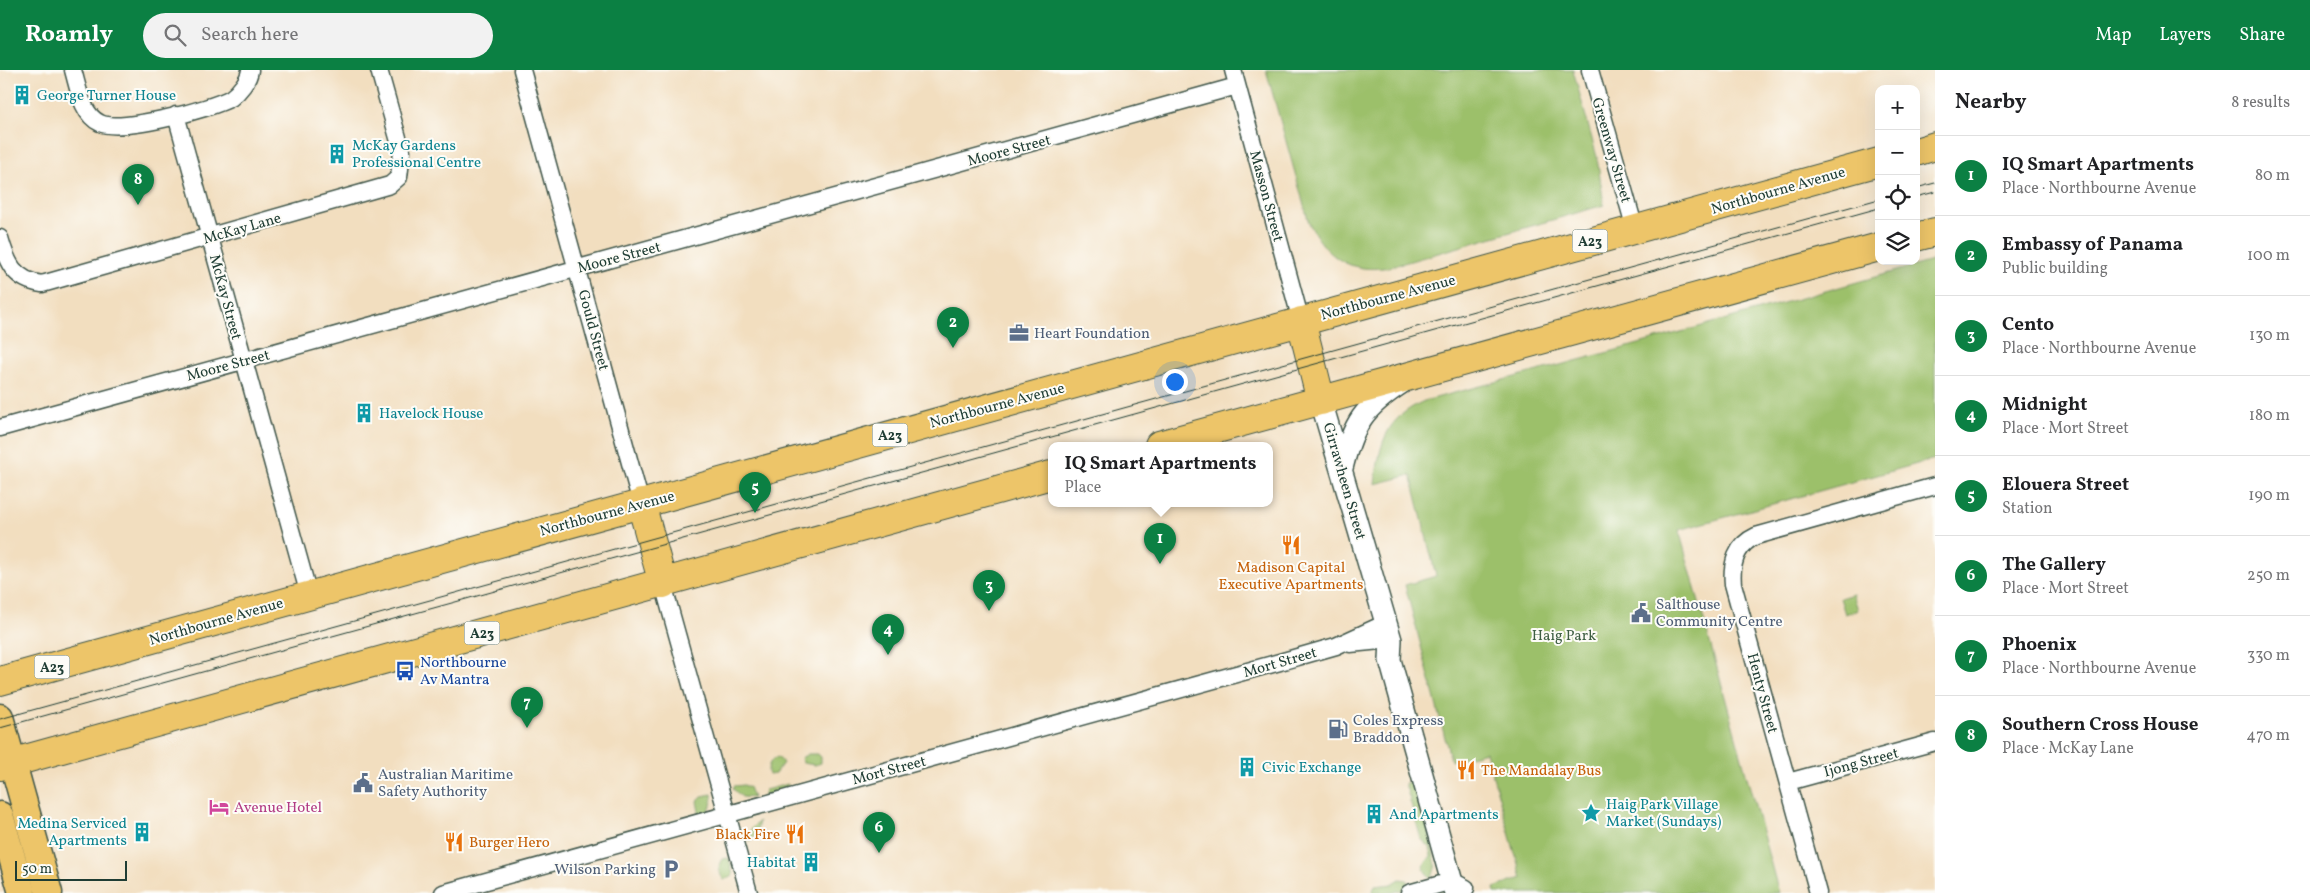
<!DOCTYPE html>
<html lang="en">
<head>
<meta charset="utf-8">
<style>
  :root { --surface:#fff; --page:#f2f2f2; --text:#202124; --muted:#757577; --line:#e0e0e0; --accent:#0b8043 }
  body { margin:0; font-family:Vollkorn,serif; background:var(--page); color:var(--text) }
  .controls { position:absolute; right:15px; top:15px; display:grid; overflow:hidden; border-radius:10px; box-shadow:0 5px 20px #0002 }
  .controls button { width:45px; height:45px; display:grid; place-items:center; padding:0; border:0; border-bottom:1px solid var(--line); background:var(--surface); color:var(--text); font:25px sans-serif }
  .scale { position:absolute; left:15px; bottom:12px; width:112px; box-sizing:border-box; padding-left:5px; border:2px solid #1f3d34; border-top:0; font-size:14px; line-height:18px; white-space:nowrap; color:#1f3d34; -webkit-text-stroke:4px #fdfcf7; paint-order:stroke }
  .you { position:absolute; left:1174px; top:311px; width:18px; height:18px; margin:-12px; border:4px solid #fff; border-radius:50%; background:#1a73e8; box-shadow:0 0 0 8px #1a73e833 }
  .badge { display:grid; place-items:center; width:32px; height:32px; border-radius:50%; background:var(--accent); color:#fff; font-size:16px; font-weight:700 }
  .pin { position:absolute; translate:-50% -41px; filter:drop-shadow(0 1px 2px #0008) }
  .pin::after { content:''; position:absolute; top:26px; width:18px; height:15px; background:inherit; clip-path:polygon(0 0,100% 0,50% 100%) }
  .popup { position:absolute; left:1048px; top:372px; width:225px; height:65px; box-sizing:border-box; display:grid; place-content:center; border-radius:10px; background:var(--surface); filter:drop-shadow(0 1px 4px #0005); font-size:16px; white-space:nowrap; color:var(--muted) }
  .popup b { font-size:19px; color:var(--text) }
  .popup::after { content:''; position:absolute; left:50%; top:100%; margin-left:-10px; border:10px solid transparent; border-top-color:var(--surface) }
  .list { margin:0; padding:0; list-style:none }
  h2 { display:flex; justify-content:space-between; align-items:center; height:65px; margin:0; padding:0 20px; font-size:21px }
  h2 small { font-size:16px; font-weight:400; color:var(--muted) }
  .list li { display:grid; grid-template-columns:32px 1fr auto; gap:15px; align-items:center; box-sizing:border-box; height:80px; padding:0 20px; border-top:1px solid var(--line) }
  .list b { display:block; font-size:19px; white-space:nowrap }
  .list p { margin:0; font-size:16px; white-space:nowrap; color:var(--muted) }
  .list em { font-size:16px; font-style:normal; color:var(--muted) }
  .icon { flex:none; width:28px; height:28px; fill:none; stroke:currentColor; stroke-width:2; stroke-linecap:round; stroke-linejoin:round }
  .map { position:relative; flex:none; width:1935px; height:823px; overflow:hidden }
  header { display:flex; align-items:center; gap:30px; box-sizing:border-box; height:70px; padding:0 25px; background:var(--accent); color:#fff }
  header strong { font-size:24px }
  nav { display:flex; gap:28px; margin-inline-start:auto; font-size:18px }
  .search { width:350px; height:45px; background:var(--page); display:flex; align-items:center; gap:12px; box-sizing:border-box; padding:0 18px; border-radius:28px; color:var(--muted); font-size:19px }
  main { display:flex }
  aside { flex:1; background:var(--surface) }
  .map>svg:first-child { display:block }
  .green { fill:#9cc06a; stroke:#5e7e4f }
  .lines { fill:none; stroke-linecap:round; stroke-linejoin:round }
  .minor-casing { stroke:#3f5549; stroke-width:19 }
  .tertiary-casing { stroke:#3f5549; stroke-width:24 }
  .primary-casing { stroke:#3f5549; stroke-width:29 }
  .trunk-casing { stroke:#3f5549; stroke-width:30 }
  .minor { stroke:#fff; stroke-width:16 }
  .tertiary { stroke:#fff; stroke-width:21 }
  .primary { stroke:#edc569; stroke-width:26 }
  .trunk { stroke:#edc569; stroke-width:28 }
  .tram { stroke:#1f3d34; stroke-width:1 }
  .labels { text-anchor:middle; stroke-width:4; stroke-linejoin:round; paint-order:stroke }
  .shield { fill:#fdfcf7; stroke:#62766e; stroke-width:1 }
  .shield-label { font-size:14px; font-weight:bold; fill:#1f3d34 }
  .culture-label { font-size:15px; fill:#0d838f; stroke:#fdfcf7; text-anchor:start }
  .street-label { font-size:15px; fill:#1f3d34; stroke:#fdfcf7 }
  .service-label { font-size:15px; fill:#4e5e75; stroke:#fdfcf7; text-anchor:start }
  .food-label { font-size:15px; fill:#c56008; stroke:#fdfcf7; text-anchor:start }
  .park-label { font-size:15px; fill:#3e5e42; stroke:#fdfcf7 }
  .transit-label { font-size:15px; fill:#164399; stroke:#fdfcf7; text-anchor:start }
  .hotel-label { font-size:15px; fill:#b23c85; stroke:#fdfcf7; text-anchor:start }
</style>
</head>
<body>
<header>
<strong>Roamly</strong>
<div class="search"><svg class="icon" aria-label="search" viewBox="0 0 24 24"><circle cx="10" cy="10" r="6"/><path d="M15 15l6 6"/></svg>Search here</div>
<nav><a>Map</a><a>Layers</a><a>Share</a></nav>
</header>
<main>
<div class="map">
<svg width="1935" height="823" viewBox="0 0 1935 823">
  <rect width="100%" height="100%" fill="#fdfcf7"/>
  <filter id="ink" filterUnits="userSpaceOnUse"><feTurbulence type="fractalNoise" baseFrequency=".02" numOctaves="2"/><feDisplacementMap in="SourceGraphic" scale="10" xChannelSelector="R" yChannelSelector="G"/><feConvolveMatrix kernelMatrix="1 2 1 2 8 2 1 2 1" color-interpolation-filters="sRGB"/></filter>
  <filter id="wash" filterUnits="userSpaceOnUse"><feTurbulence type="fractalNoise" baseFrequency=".0096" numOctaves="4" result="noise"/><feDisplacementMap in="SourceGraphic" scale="20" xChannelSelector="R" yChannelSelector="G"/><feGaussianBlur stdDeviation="1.12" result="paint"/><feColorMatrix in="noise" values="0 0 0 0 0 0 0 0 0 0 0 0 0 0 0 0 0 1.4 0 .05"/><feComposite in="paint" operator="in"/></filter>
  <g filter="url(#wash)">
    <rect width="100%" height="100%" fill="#f2debf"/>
    <path class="green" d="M1266,0H1573L1597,87L1604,135L1390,197C1350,204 1327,188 1309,153Z
      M1935,190V389L1679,460L1779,823H1495L1494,818L1522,808L1486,682L1451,691L1405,515L1436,506L1411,405L1375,414C1380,374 1384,349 1424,331L1628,277Z
      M1853,524L1858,540L1845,544L1840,528Z
      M808,684H818L821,687V693L815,695L803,693L801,688Z
      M778,687L783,693L775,704L769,705C766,698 770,689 778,687Z
      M1418,710L1436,795L1432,808L1426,803L1423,796L1431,786L1430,777L1421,769L1405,713Z
      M788,714L786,722L763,727L765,720Z
      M744,715L749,717L753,728L742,727L733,719L734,716Z
      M712,724C713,733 710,744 700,747L697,731L702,726Z
      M759,751L756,766L750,772L751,759Z
      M729,788L733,805L724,810C719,804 717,796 722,789Z
      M1400,809L1407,810L1409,818L1391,823H1372L1375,816L1392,814Z"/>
  </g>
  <g filter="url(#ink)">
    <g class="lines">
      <defs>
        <path id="minor" d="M73,0C78,17 82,45 100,53C121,63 211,39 231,28C239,22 249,10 250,0
          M522,0L641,433
          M1233,0L1301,251
          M1590,0L1635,159
          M176,45L309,525
          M0,168C7,193 14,210 42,214L390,115L399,107L402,82L379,0
          M0,358L1237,16
          M663,514L749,823
          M1350,574L1391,570
          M1788,712L1935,672
          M443,823L1287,590L1336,576L1386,553
          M1409,823L1452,811L1466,818L1463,823
          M1818,823L1733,514C1731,494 1736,475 1756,466L1935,416"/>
        <path id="tertiary" d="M1321,331L1391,570L1390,590L1455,823
          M1342,398C1353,353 1364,337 1403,312"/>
        <path id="primary" d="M0,647L49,823
          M0,745L22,823"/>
        <path id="trunk" d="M1916,82L1935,76
          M1916,167L1935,162
          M1301,251L1321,331
          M1159,375L1879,177
          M641,433L663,514
          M0,611L1879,92
          M0,696L1051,405"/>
      </defs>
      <use href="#minor" class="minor-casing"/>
      <use href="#tertiary" class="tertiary-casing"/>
      <use href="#primary" class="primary-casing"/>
      <use href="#trunk" class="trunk-casing"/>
      <use href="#minor" class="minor"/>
      <use href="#tertiary" class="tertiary"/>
      <use href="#primary" class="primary"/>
      <use href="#trunk" class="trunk"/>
      <path class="tram" d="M1916,118L1935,113
        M1916,127L1935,122
        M0,649L1879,129
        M0,658L1879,138"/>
    </g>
  </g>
  <defs>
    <symbol id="building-bare" viewBox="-9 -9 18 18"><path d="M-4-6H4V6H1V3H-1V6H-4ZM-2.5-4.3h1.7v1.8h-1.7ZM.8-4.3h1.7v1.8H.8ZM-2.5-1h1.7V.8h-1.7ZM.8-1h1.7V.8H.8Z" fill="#0f9aa8" stroke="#fdfcf7" stroke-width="2.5" paint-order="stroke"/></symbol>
    <symbol id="office-bare" viewBox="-9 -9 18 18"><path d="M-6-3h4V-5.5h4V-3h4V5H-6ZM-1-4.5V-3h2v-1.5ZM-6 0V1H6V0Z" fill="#5c6f8a" stroke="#fdfcf7" stroke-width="2.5" paint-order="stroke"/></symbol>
    <symbol id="restaurant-bare" viewBox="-9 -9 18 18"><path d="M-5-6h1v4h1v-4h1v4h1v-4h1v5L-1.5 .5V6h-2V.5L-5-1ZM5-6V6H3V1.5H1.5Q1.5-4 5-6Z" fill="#e8710a" stroke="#fdfcf7" stroke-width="2.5" paint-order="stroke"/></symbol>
    <symbol id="civic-bare" viewBox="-9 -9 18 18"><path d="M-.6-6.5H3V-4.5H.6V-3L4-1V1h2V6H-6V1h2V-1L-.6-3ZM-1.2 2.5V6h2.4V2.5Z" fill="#5c6f8a" stroke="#fdfcf7" stroke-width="2.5" paint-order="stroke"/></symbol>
    <symbol id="bus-bare" viewBox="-9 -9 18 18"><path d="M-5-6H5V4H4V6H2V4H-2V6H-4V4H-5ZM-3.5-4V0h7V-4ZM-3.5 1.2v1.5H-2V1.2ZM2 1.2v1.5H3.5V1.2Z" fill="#1a4fb4" stroke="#fdfcf7" stroke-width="2.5" paint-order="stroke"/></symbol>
    <symbol id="fuel-bare" viewBox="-9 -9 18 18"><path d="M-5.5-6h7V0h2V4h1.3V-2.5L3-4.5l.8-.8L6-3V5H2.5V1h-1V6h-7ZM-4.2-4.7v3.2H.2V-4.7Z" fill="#5c6f8a" stroke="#fdfcf7" stroke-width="2.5" paint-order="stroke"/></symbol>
    <symbol id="hotel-bare" viewBox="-9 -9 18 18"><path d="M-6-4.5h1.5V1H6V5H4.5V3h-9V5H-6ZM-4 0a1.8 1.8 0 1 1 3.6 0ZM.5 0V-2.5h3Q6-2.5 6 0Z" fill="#d1479c" stroke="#fdfcf7" stroke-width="2.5" paint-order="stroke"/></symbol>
    <symbol id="sight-bare" viewBox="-9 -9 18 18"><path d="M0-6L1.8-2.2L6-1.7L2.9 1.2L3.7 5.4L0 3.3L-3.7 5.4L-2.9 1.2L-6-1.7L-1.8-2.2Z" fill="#0f9aa8" stroke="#fdfcf7" stroke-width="2.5" paint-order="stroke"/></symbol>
    <symbol id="parking-bare" viewBox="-9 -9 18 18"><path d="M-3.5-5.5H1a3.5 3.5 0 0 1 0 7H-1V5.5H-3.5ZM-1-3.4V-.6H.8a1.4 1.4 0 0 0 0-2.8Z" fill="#5c6f8a" stroke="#fdfcf7" stroke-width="2.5" paint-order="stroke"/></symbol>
  </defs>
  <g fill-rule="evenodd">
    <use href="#building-bare" x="8" y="11" width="28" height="28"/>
    <use href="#building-bare" x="323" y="70" width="28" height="28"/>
    <use href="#office-bare" x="1005" y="249" width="28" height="28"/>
    <use href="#building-bare" x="350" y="329" width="28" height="28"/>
    <use href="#restaurant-bare" x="1277" y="461" width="28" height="28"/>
    <use href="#civic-bare" x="1627" y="529" width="28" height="28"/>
    <use href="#bus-bare" x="391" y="587" width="28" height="28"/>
    <use href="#fuel-bare" x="1324" y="645" width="28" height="28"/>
    <use href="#building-bare" x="1233" y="683" width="28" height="28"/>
    <use href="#restaurant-bare" x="1452" y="686" width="28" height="28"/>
    <use href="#civic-bare" x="349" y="699" width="28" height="28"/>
    <use href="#hotel-bare" x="205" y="723" width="28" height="28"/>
    <use href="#sight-bare" x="1577" y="729" width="28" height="28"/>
    <use href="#building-bare" x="1360" y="730" width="28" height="28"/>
    <use href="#building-bare" x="128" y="748" width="28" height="28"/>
    <use href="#restaurant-bare" x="781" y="750" width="28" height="28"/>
    <use href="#restaurant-bare" x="440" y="758" width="28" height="28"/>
    <use href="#building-bare" x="797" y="778" width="28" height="28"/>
    <use href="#parking-bare" x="657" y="785" width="28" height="28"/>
  </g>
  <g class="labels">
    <g class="shield">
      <rect x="1572.5" y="159.5" width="35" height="23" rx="4"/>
      <rect x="872.5" y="353.5" width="35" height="23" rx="4"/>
      <rect x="464.5" y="551.5" width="35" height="23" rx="4"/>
      <rect x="34.5" y="585.5" width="35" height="23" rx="4"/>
    </g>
    <g class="shield-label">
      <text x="1590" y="176">A23</text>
      <text x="890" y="370">A23</text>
      <text x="482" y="568">A23</text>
      <text x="52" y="602">A23</text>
    </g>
    <g class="culture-label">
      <text x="37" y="30">George Turner House</text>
      <text x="352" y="80">McKay Gardens<tspan x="352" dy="17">Professional Centre</tspan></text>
      <text x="379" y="348">Havelock House</text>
      <text x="1262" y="702">Civic Exchange</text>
      <text x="1606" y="739">Haig Park Village<tspan x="1606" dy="17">Market (Sundays)</tspan></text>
      <text x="1389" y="749">And Apartments</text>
      <text x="127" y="758" text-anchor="end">Medina Serviced<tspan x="127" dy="17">Apartments</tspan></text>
      <text x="796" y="797" text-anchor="end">Habitat</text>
    </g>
    <g class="street-label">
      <text transform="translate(1009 80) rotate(-15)" y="5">Moore Street</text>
      <text transform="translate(1612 80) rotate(74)" y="5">Greenway Street</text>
      <text transform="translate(1778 120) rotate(-16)" y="5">Northbourne Avenue</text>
      <text transform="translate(1267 126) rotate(75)" y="5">Masson Street</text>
      <text transform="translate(242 158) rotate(-16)" y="5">McKay Lane</text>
      <text transform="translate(619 187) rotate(-15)" y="5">Moore Street</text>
      <text transform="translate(226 227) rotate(75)" y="5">McKay Street</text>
      <text transform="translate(1388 227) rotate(-15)" y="5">Northbourne Avenue</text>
      <text transform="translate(594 260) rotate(75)" y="5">Gould Street</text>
      <text transform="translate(228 295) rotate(-15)" y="5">Moore Street</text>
      <text transform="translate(997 335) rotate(-15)" y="5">Northbourne Avenue</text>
      <text transform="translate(1345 411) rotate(74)" y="5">Girrawheen Street</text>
      <text transform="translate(607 443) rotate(-15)" y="5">Northbourne Avenue</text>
      <text transform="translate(216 551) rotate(-16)" y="5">Northbourne Avenue</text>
      <text transform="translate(1280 592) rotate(-16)" y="5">Mort Street</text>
      <text transform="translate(1763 623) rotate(75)" y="5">Henty Street</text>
      <text transform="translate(1861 692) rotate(-15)" y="5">Ijong Street</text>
      <text transform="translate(889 700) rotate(-15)" y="5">Mort Street</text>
    </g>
    <g class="service-label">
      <text x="1034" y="268">Heart Foundation</text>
      <text x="1656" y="539">Salthouse<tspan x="1656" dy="17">Community Centre</tspan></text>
      <text x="1353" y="655">Coles Express<tspan x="1353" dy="17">Braddon</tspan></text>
      <text x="378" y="709">Australian Maritime<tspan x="378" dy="17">Safety Authority</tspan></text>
      <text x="656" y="804" text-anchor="end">Wilson Parking</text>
    </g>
    <g class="food-label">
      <text x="1291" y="502" text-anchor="middle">Madison Capital<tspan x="1291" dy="17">Executive Apartments</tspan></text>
      <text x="1481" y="705">The Mandalay Bus</text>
      <text x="780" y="769" text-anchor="end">Black Fire</text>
      <text x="469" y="777">Burger Hero</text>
    </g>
    <g class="park-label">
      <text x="1564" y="570">Haig Park</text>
    </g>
    <g class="transit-label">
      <text x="420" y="597">Northbourne<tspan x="420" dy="17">Av Mantra</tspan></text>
    </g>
    <g class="hotel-label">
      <text x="234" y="742">Avenue Hotel</text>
    </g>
  </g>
</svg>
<div class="controls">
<button>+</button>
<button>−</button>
<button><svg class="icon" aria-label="locate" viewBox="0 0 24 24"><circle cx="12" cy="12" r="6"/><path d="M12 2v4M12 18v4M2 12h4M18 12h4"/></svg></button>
<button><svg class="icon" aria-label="layers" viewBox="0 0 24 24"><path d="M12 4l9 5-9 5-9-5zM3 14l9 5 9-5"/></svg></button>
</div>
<div class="scale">50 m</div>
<div class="you"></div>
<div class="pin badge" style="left:1160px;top:494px">1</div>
<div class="popup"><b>IQ Smart Apartments</b>Place</div>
<div class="pin badge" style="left:953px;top:278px">2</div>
<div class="pin badge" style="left:989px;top:541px">3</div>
<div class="pin badge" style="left:888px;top:585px">4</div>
<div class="pin badge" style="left:755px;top:443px">5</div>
<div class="pin badge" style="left:879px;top:783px">6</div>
<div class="pin badge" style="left:527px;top:658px">7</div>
<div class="pin badge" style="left:138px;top:135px">8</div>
</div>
<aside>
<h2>Nearby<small>8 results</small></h2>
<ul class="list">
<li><span class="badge">1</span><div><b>IQ Smart Apartments</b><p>Place · Northbourne Avenue</p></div><em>80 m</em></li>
<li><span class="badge">2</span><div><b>Embassy of Panama</b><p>Public building</p></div><em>100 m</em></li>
<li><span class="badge">3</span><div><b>Cento</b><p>Place · Northbourne Avenue</p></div><em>130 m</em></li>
<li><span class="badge">4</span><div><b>Midnight</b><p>Place · Mort Street</p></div><em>180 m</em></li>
<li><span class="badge">5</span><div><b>Elouera Street</b><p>Station</p></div><em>190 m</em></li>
<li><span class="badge">6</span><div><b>The Gallery</b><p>Place · Mort Street</p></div><em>250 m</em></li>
<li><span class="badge">7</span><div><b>Phoenix</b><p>Place · Northbourne Avenue</p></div><em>330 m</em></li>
<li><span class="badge">8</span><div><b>Southern Cross House</b><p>Place · McKay Lane</p></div><em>470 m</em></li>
</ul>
</aside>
</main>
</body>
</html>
